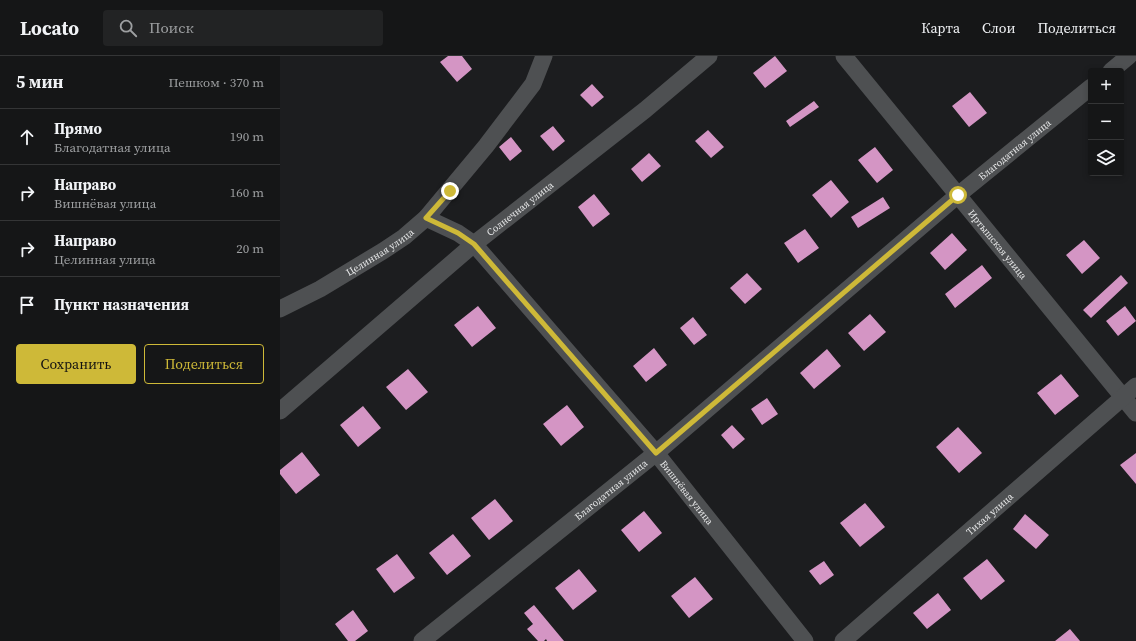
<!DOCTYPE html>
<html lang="ru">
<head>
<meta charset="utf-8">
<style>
  :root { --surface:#151617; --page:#222324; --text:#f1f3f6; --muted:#9d9fa1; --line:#343536; --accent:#ceb938 }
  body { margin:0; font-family:"Source Serif 4",serif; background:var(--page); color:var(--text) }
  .controls { position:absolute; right:12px; top:12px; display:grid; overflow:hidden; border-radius:4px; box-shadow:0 2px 6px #0003 }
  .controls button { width:36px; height:36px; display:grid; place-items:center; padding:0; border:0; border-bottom:1px solid var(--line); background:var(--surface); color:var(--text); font:20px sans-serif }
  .stop { position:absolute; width:12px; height:12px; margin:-9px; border:3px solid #ceb938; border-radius:50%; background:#fff }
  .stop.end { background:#ceb938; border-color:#fff; box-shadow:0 1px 4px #0008 }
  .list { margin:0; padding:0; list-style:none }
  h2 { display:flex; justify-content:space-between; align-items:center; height:52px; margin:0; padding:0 16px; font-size:17px }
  h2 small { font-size:13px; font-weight:400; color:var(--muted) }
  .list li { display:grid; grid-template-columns:26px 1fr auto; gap:12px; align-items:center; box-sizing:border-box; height:56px; padding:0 16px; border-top:1px solid var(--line) }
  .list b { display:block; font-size:15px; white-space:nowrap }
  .list p { margin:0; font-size:13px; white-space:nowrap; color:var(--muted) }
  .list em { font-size:13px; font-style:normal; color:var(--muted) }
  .actions { display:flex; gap:8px; padding:12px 16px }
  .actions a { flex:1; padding:9px 0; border:1px solid var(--accent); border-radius:4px; text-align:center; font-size:14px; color:var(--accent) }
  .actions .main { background:var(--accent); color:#111 }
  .icon { flex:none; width:22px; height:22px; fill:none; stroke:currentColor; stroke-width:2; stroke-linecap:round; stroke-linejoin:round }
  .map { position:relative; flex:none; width:856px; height:585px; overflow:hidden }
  header { display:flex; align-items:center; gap:24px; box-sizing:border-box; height:56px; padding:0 20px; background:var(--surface); border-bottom:1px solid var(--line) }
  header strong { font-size:19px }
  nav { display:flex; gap:22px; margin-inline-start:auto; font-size:14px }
  .search { width:280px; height:36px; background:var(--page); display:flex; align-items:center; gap:10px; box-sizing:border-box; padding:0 14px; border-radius:4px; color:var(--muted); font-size:15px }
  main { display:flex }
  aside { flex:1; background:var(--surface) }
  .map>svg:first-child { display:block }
  .building { fill:#d495c4 }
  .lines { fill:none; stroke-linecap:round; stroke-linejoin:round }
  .street { stroke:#4e5052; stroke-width:17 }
  .route { stroke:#ceb938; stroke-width:5 }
  .labels { text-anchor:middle; stroke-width:4; stroke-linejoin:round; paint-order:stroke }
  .street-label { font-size:10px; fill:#e7e8e9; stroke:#070808 }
</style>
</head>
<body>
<header>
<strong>Locato</strong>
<div class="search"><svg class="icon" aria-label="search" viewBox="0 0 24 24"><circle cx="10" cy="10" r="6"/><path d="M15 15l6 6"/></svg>Поиск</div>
<nav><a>Карта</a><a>Слои</a><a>Поделиться</a></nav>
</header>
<main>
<aside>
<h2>5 мин<small>Пешком · 370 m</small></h2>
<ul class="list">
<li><svg class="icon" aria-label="ahead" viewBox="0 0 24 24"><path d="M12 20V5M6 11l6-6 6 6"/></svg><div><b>Прямо</b><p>Благодатная улица</p></div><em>190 m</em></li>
<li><svg class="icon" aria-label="right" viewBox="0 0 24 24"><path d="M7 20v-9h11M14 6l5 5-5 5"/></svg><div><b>Направо</b><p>Вишнёвая улица</p></div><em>160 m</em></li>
<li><svg class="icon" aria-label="right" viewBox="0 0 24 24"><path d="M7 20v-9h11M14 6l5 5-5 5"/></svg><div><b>Направо</b><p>Целинная улица</p></div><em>20 m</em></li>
<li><svg class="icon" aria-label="arrive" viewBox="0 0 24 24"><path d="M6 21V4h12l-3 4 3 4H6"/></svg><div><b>Пункт назначения</b></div></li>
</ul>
<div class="actions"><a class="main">Сохранить</a><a>Поделиться</a></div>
</aside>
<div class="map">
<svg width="856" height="585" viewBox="0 0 856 585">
  <rect width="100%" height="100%" fill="#1c1d1f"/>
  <path class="building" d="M168,0H182L192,13L177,26L160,6Z
    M495,0L507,15L485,32L473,17Z
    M312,28L324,41L312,51L300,39Z
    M690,36L707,57L689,71L672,50Z
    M534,45L539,51L510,71L506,65Z
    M273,70L285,85L273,95L260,80Z
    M428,74L444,91L431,102L415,85Z
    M231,81L242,95L230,105L219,91Z
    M595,91L613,114L597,127L578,104Z
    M369,97L381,110L362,126L351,113Z
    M551,124L569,146L551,162L532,139Z
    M314,138L330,158L313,171L298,151Z
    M603,141L610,152L578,172L571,161Z
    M525,173L539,192L518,207L504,187Z
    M672,177L687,194L665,214L650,197Z
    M804,184L820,202L802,218L786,199Z
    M702,209L712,222L675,252L665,238Z
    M467,217L482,233L465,248L450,232Z
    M841,219L848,227L811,262L803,254Z
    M198,250L216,272L192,291L174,269Z
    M845,250L856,265L838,280L826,265Z
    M590,258L606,276L584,295L568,277Z
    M413,261L427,279L414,289L400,272Z
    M374,292L387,309L366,326L353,310Z
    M547,293L561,310L534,333L520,317Z
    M128,313L148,336L126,354L106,331Z
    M781,318L799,340L775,359L757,337Z
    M487,342L498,358L482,369L471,353Z
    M287,349L304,371L281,390L263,368Z
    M83,350L101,372L78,391L60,369Z
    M452,369L465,383L453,393L441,379Z
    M678,371L702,397L679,417L656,391Z
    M22,396L40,419L16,438L0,418V414Z
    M856,397V428L840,409Z
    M215,443L233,465L209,484L191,462Z
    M585,447L605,471L580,491L560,467Z
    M364,455L382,477L359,496L341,474Z
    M745,458L769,479L756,493L733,473Z
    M173,478L191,500L167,519L149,497Z
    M117,498L135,522L114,537L96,513Z
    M707,503L725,525L701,544L683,522Z
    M544,505L554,519L540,529L529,515Z
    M299,513L317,535L293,554L275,532Z
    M415,521L433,543L409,562L391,540Z
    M658,537L671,554L647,573L633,557Z
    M254,549L284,585H267L266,583L264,585H258L247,573L253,568L244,557Z
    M73,554L88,575L75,585H68L55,568Z
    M790,573L800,585H775Z"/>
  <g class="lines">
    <g class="street">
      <path id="s1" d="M564,0L856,357"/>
      <path d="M831,15L849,0"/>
      <path id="s2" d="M146,162L178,177L194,188L376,397L525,585"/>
      <path id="s3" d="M0,253L40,233L103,195L124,181L146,162L206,90L253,28L264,0"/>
      <path id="s4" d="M0,355L194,188L365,54L429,0"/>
      <path id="s5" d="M142,585L376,397L678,139L811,31"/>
      <path id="s6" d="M563,585L856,330"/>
    </g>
  </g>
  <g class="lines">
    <path class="route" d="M170,135L146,162L178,177L194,188L376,397L678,139"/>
  </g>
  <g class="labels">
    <g class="street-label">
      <text dy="4" stroke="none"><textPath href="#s5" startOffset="770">Благодатная улица</textPath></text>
      <text dy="4" stroke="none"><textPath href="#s4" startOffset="314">Солнечная улица</textPath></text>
      <text dy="4" stroke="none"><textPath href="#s1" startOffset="243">Иртышская улица</textPath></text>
      <text dy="4" stroke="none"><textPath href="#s3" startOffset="115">Целинная улица</textPath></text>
      <text dy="4" stroke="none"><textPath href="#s5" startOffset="242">Благодатная улица</textPath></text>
      <text dy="4" stroke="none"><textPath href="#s2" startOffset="382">Вишнёвая улица</textPath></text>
      <text dy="4" stroke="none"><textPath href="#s6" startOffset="194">Тихая улица</textPath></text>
    </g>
  </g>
</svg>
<div class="controls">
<button>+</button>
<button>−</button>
<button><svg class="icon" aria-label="layers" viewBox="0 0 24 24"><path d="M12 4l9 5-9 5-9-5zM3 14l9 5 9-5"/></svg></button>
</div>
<div class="stop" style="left:678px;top:139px"></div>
<div class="stop end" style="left:170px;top:135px"></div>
</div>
</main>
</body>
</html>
